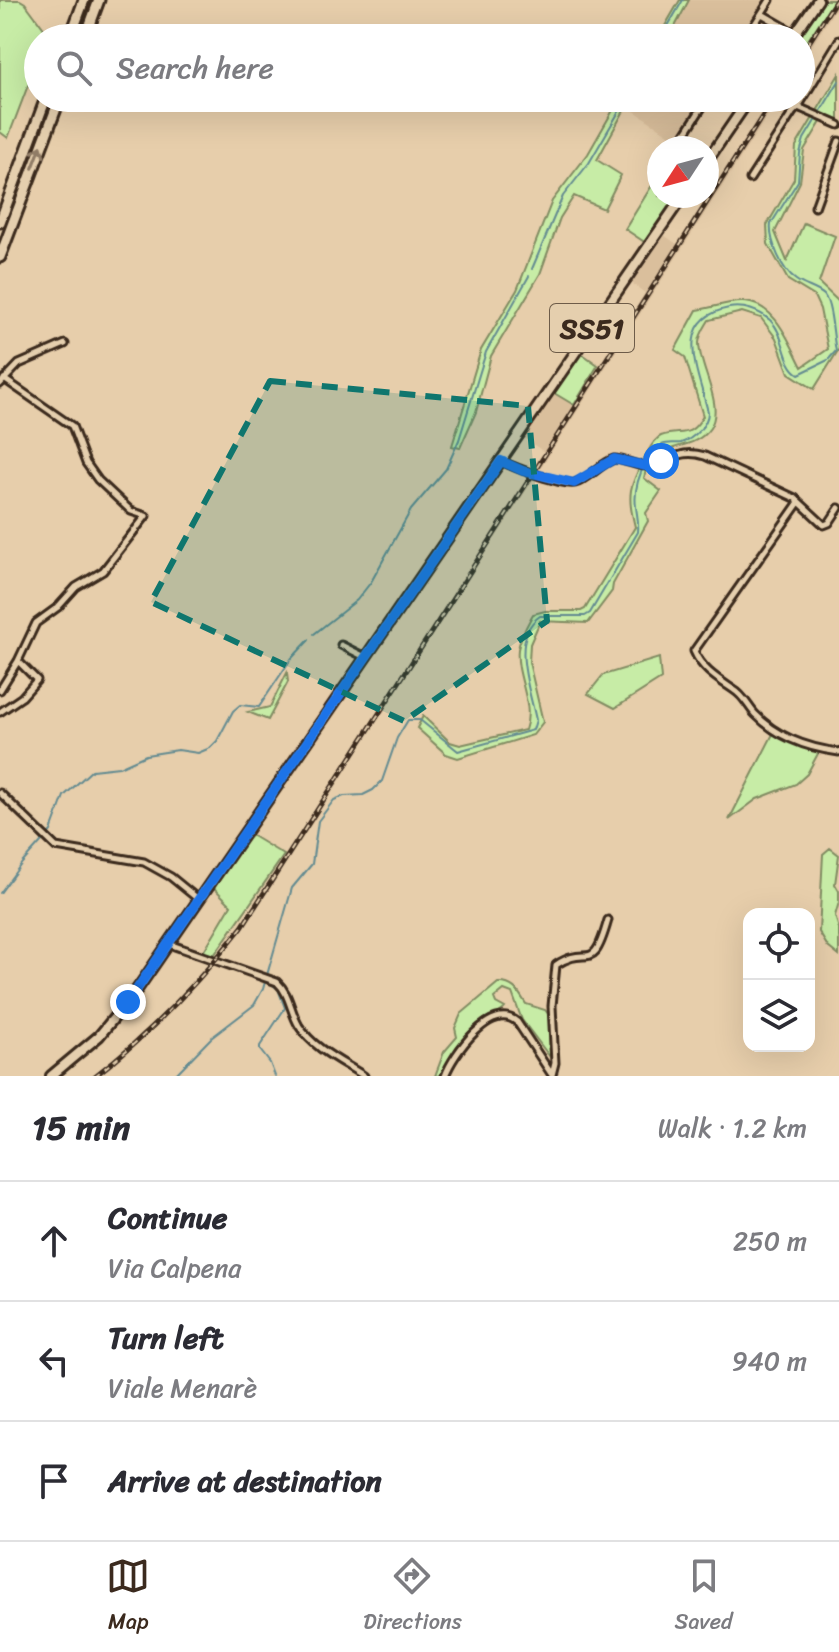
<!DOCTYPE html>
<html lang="en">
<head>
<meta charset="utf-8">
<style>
  :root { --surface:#fff; --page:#f2f2f3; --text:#2b2b33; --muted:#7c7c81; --line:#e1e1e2; --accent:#3b2a1e }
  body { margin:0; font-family:Sriracha,sans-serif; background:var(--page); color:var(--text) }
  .controls { position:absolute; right:24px; bottom:24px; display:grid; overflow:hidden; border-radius:16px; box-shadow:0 8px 32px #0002 }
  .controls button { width:72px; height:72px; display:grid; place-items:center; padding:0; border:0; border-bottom:2px solid var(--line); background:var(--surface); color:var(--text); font:40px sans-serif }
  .compass { position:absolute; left:647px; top:136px; width:72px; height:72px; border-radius:50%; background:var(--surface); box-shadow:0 8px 32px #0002; rotate:234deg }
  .stop { position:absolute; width:24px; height:24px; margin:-18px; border:6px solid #1a73e8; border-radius:50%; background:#fff }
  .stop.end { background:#1a73e8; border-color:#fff; box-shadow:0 2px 8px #0008 }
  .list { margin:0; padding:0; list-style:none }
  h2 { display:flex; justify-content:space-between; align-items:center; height:104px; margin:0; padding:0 32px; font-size:34px }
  h2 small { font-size:26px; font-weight:400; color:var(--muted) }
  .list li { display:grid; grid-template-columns:52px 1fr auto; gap:24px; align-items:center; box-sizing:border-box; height:120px; padding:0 32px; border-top:2px solid var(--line) }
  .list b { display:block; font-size:30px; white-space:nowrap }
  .list p { margin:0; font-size:26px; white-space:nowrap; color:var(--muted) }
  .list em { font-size:26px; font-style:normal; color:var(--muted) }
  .icon { flex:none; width:44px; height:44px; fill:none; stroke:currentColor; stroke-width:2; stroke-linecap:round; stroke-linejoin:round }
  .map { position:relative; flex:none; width:839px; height:1076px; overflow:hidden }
  .search { position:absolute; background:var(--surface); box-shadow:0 8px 32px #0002; left:24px; right:24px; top:24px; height:88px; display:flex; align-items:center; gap:20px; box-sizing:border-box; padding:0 28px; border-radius:44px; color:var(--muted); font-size:30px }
  .sheet { height:464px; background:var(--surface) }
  nav { display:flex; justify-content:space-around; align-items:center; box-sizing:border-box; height:112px; border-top:2px solid var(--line); background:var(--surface); font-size:22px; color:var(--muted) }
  nav a { display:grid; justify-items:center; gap:4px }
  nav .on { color:var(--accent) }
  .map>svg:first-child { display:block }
  .built { fill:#dabf9c }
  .green { fill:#c7eca6; stroke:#818b62; stroke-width:2 }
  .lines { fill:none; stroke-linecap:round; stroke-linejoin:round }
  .stream { stroke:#648b91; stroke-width:2 }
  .street-casing { stroke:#3b2a1e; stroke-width:11 }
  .primary-casing { stroke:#3b2a1e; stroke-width:14 }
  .highway-casing { stroke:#3b2a1e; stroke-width:15 }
  .street { stroke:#e5cfae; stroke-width:5 }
  .primary { stroke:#e5cfae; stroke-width:8 }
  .highway { stroke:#e5cfae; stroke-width:9 }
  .rail-casing { stroke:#3b2a1e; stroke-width:5 }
  .rail { stroke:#e5cfae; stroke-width:2; stroke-dasharray:6; stroke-linecap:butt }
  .oneway { stroke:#907c66 }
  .route { stroke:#1a73e8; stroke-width:10 }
  .marked { fill:#0f766e; fill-opacity:0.2; stroke:#0f766e; stroke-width:6; stroke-dasharray:16 10; stroke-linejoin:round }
  .labels { text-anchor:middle; stroke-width:6; stroke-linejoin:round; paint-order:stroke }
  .shield { fill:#e5cfae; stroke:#6e5c49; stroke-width:2 }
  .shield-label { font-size:28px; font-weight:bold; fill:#3b2a1e }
</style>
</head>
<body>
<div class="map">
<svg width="839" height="1076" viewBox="0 0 839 1076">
  <rect width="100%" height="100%" fill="#e7ceab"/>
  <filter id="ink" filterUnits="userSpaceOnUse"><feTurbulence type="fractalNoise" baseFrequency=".0125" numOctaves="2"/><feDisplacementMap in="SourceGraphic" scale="16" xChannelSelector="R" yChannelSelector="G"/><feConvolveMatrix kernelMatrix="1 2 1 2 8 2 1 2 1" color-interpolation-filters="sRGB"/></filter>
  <g filter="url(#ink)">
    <path class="built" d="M689,0H769L746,38H669Z
      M834,0H839V3L801,63V51Z
      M631,98H708L680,142L690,148H676L679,141L627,106Z
      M771,98H779L495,539L490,535L544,452L519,434L549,390L574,405L645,293L626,279L658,231L677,244Z"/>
    <path class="green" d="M0,0H20L25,3L48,34L46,38H38V59L8,138L0,132Z
      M680,0H689L669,38H658Z
      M822,0H834L801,51V38H796Z
      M839,74V121L824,117L804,150L800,182L775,232L787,261L804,223L835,236L819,283L839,302V349L814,389L789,373L776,338L761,318L742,312L709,320C705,327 699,335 699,343C699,368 725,405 710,428C691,456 651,437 644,478L661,491L646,513L648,521L613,584L612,591L588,623L540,621L530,644L529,662L543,722L533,735L458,758L446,754L417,728L423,716L450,742L460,745L525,730C535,704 515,676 518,649C520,637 527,625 533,614L545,611H581L585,609L635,527C632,514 629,503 631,490C633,479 651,440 661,436C681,429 689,440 703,416L685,357L675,350L697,310C711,308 727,302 741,302C775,301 789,342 802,367L828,349L820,309L814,296L788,280L768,244L767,225L794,179L796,146Z
      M620,98H631L597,160L621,175L604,209L574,196L560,218L540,274L491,356L476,412L460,448L452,446L481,350L517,290L552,201L588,154Z
      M659,174V196H683L649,245L625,229Z
      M577,350L598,365L574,405L549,390Z
      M659,658L661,679L615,708L588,694L603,675Z
      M287,673L288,682L268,720L248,712L270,707Z
      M775,730L820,750L807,774L796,784L757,799L729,820Z
      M251,835L284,855L212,958L202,954L231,905L214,888Z
      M830,848L839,855L835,884L839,891V902L835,916L839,929V956L828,947L819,932L823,854Z
      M498,983C514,982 519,993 526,1004L545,1010L549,1015L550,1057L522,1020L512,993L504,990L494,998L496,1003L505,1008C501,1013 496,1014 490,1018C473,1030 446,1057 442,1076H435L444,1052L457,1037L455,1028L461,1014Z"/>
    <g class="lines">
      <path class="stream" d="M661,38L683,0
        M532,269L563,196L589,163L627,98
        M314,634L357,600L371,582L411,510L446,469L459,440L486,352L529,276
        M0,893L22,863L51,831L64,796L92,770L119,767L146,755L178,750L198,753L210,748L217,741L233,711L240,705L259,707L291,659L309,640
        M267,981L278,989L285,1008L260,1046V1050L270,1063L275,1076
        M174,1076L211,1038L254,1005L263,989L292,888L312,864L318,821L334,800L344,796L363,795L373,790L382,781L397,738L408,720H420L458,751L533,730L536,720C530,690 509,637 540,616H585L590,613L638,532C639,522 637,516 636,507C634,492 638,477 645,464C649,458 656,449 662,445C668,442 674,444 681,443C693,439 708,425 708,412C699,374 671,319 729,308C744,305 759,311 770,320C786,335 782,363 799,374L828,360L836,351C833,338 832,305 824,295C818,289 804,286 796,280C782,271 769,240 771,224L798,181L800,153L804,139L839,81"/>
      <defs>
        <path id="street" d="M762,14L795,33
          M746,38L770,0
          M798,107L839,125
          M676,148L708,98
          M658,175L659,174
          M750,179L793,112L798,107L839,40
          M815,207L839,141
          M0,384L19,364L65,344
          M501,461C514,467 562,486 575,483C590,479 599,464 614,459C626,459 639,468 651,466C674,461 679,448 705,456L795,498L824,525L829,523L839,508
          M799,502L694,651C702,670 718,679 734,690C743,695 748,706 755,714C777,737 808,748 839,752
          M341,645L365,657
          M0,690L18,661L36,623L58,607L76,587L103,571L146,516L131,511L98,480L86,463L72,426L4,379
          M0,712L22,697L37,680L18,661
          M0,793L56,847L144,862L171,877L198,899
          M169,944L277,982C290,994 290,1011 299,1026C314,1049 341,1061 364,1076
          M552,1075L555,1063L552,1006L556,965C589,943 592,977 608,920
          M445,1076C453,1054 492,1000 517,1022L552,1075"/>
        <path id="primary" d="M792,38L818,0
          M707,161L750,98
          M51,1076L99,1036L136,991L683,196"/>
        <path id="highway" d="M70,38L84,0
          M85,38L99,0
          M0,222L46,98
          M0,257L60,98"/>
      </defs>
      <use href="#street" class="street-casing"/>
      <use href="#primary" class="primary-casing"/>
      <use href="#highway" class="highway-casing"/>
      <use href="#street" class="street"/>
      <use href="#primary" class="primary"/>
      <use href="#highway" class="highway"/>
      <defs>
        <path id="rail" d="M801,55L836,0
          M95,1076C151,1033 198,983 242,927L774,98"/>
      </defs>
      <use href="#rail" class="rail-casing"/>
      <use href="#rail" class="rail"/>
    </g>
    <defs><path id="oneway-shaft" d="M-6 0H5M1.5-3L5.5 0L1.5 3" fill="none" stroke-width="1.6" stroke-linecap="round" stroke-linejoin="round" transform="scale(2)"/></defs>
    <use class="oneway" href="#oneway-shaft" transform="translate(37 157) rotate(-69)"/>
  </g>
  <g class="lines" filter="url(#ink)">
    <path class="route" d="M128,1002L501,461L523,471L574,483L614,459L646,466L661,461"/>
  </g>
  <path class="marked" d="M270,381L528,406L547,621L404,721L151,602Z"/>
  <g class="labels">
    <rect class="shield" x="550" y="304" width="84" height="48" rx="6"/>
    <g class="shield-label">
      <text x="592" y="338">SS51</text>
    </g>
  </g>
</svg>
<div class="controls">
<button><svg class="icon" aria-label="locate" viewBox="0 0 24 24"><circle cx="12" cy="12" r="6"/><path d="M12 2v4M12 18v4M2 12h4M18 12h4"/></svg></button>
<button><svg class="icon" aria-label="layers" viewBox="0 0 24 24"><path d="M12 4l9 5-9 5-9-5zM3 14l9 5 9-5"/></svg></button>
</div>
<svg class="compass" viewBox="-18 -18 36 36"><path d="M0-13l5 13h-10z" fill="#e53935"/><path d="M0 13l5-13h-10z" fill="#7c7c81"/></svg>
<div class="stop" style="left:661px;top:461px"></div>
<div class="stop end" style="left:128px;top:1002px"></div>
<div class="search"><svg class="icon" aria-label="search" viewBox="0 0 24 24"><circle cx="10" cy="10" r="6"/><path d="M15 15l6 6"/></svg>Search here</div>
</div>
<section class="sheet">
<h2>15 min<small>Walk · 1.2 km</small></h2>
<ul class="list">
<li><svg class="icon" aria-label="ahead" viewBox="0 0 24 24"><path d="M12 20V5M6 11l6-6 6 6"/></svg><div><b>Continue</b><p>Via Calpena</p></div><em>250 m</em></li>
<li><svg class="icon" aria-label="left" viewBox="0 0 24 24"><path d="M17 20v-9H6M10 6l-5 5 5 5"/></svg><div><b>Turn left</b><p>Viale Menarè</p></div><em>940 m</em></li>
<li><svg class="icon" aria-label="arrive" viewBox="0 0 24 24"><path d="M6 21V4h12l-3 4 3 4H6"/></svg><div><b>Arrive at destination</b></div></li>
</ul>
</section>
<nav>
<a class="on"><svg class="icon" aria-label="map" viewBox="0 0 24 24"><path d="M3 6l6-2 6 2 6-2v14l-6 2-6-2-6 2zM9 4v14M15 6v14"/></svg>Map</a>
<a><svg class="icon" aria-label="directions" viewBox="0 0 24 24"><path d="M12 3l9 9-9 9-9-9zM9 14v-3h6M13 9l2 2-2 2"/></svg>Directions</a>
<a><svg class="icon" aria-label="saved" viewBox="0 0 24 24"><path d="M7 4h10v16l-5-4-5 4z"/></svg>Saved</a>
</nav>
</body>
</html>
